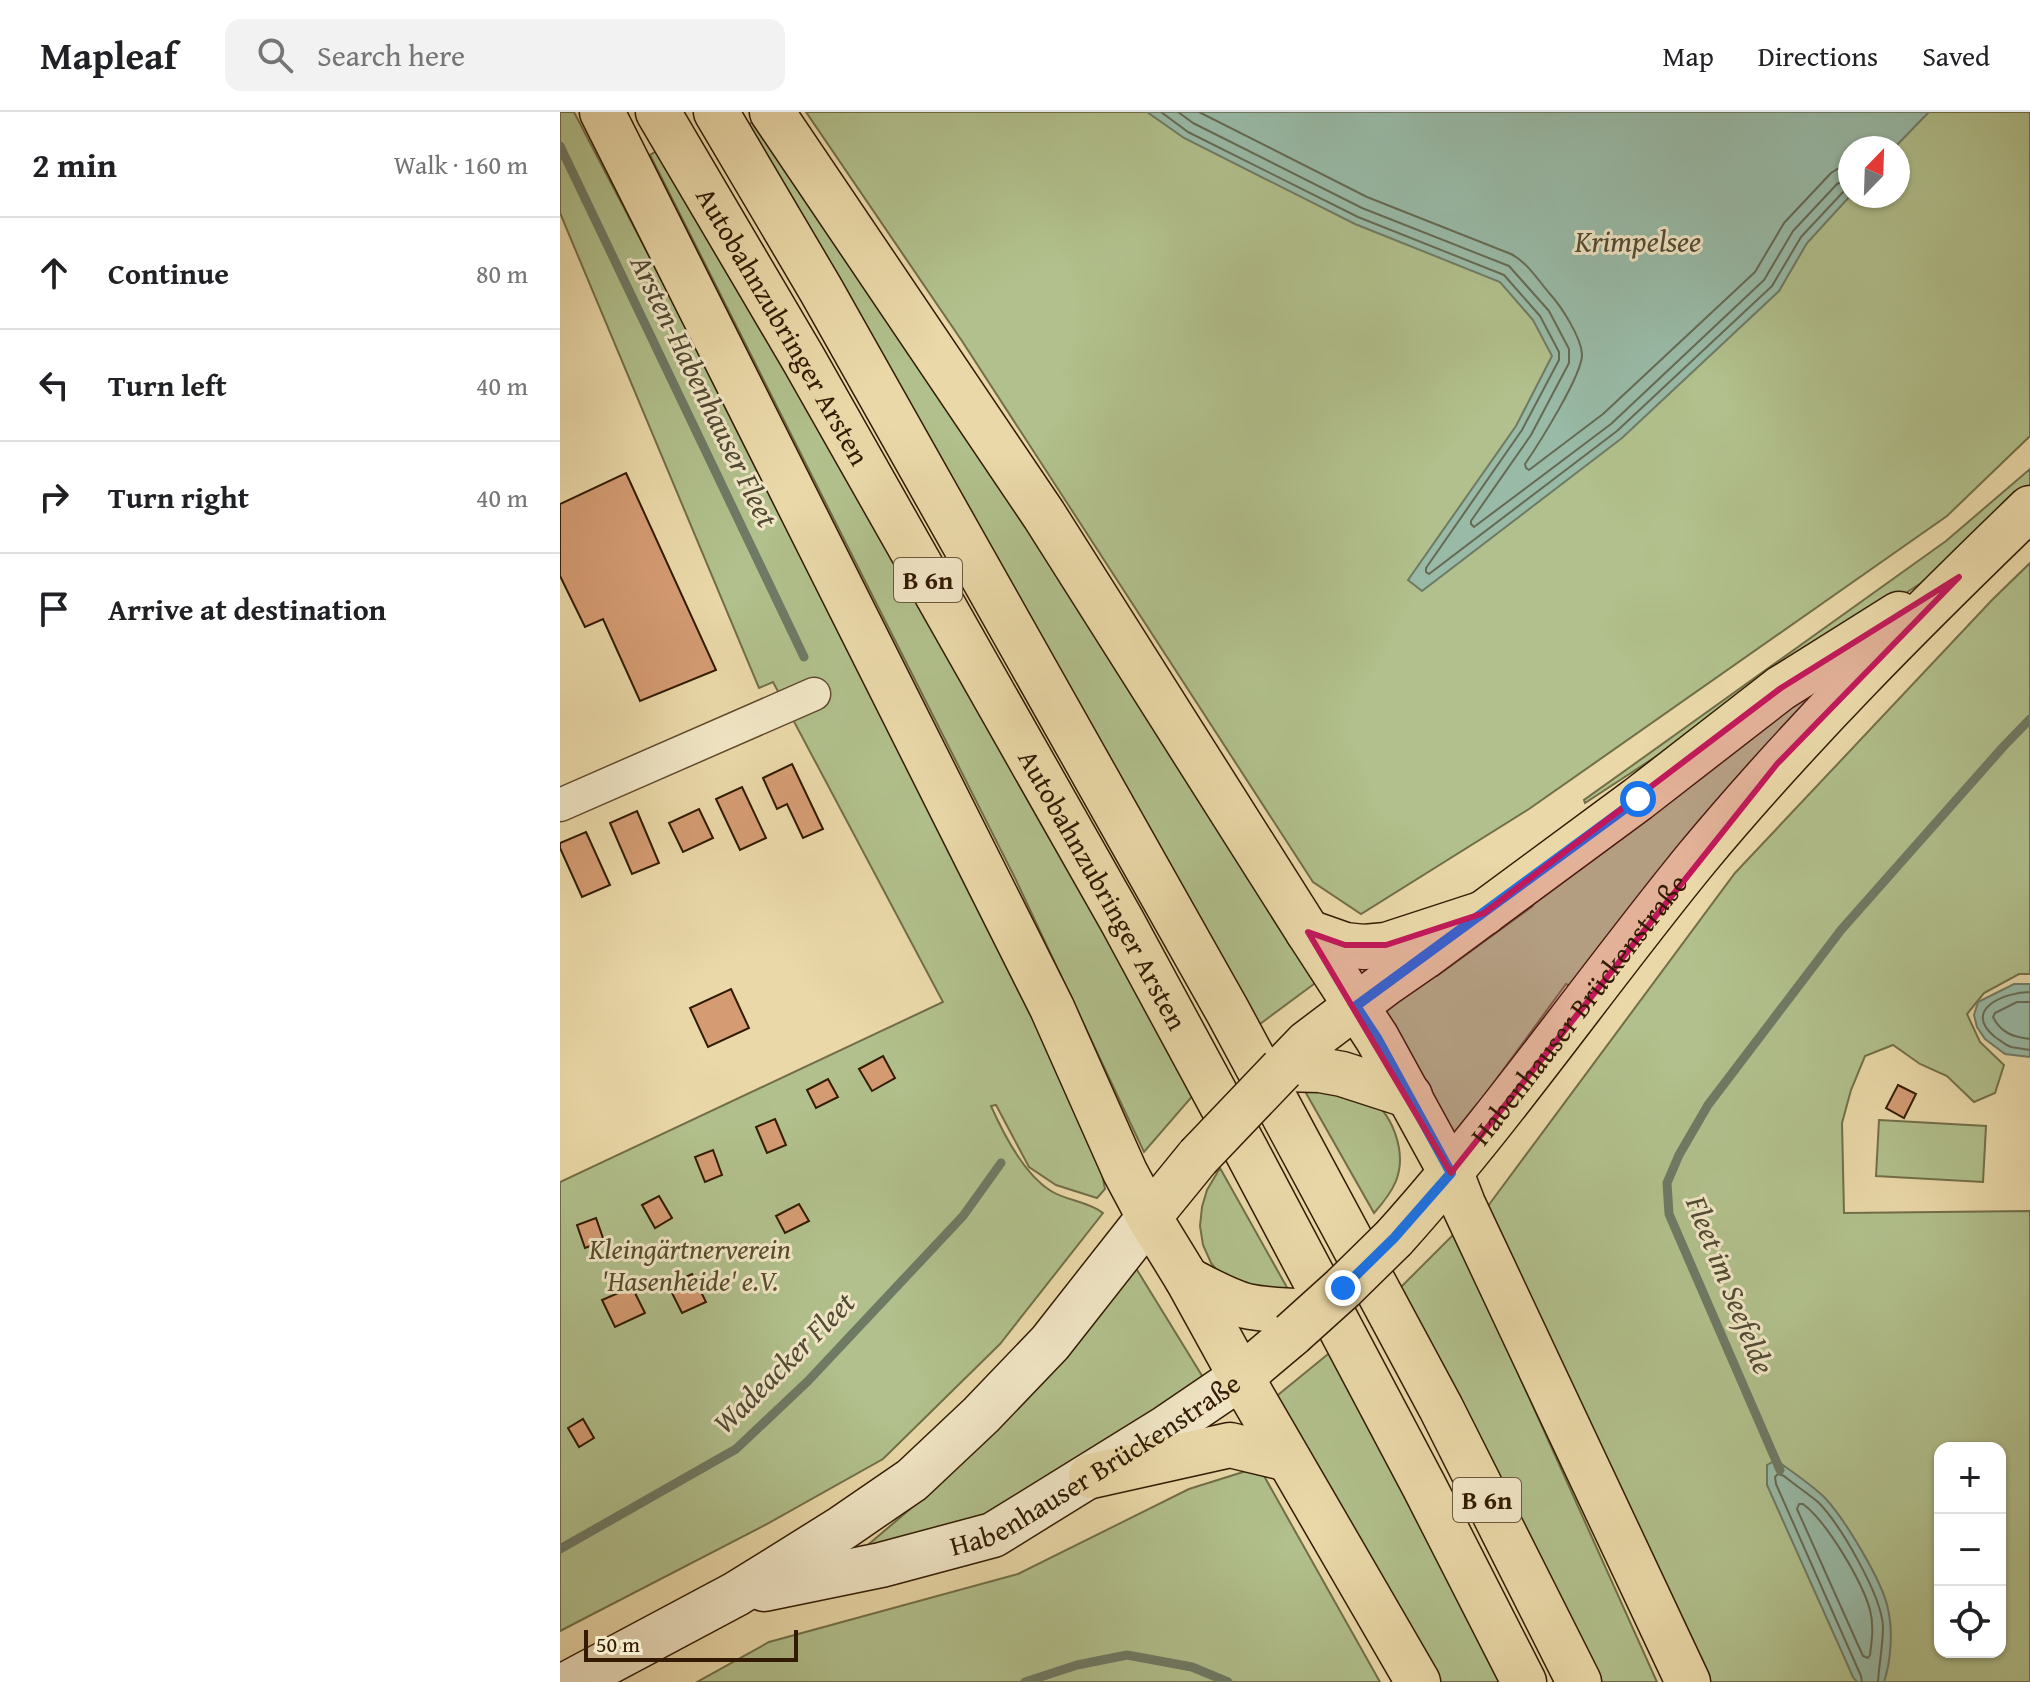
<!DOCTYPE html>
<html lang="en">
<head>
<meta charset="utf-8">
<style>
  :root { --surface:#fff; --page:#f2f2f2; --text:#202124; --muted:#757577; --line:#e0e0e0 }
  body { margin:0; font-family:"Gentium Book Plus",serif; background:var(--page); color:var(--text) }
  .controls { position:absolute; right:24px; bottom:24px; display:grid; overflow:hidden; border-radius:16px; box-shadow:0 2px 6px #0004 }
  .controls button { width:72px; height:72px; display:grid; place-items:center; padding:0; border:0; border-bottom:2px solid var(--line); background:var(--surface); color:var(--text); font:40px sans-serif }
  .compass { position:absolute; left:1278px; top:24px; width:72px; height:72px; border-radius:50%; background:var(--surface); box-shadow:0 2px 6px #0004; rotate:23deg }
  .scale { position:absolute; left:24px; bottom:20px; width:214px; box-sizing:border-box; padding-left:8px; border:4px solid #321b02; border-top:0; font-size:22px; line-height:28px; white-space:nowrap; color:#321b02; -webkit-text-stroke:6px #f1e6c6; paint-order:stroke }
  .stop { position:absolute; width:24px; height:24px; margin:-18px; border:6px solid #1a73e8; border-radius:50%; background:#fff }
  .stop.end { background:#1a73e8; border-color:#fff; box-shadow:0 2px 8px #0008 }
  .list { margin:0; padding:0; list-style:none }
  h2 { display:flex; justify-content:space-between; align-items:center; height:104px; margin:0; padding:0 32px; font-size:34px }
  h2 small { font-size:26px; font-weight:400; color:var(--muted) }
  .list li { display:grid; grid-template-columns:52px 1fr auto; gap:24px; align-items:center; box-sizing:border-box; height:112px; padding:0 32px; border-top:2px solid var(--line) }
  .list b { display:block; font-size:30px; white-space:nowrap }
  .list em { font-size:26px; font-style:normal; color:var(--muted) }
  .icon { flex:none; width:44px; height:44px; fill:none; stroke:currentColor; stroke-width:2; stroke-linecap:round; stroke-linejoin:round }
  .map { position:relative; flex:none; width:1470px; height:1570px; overflow:hidden }
  header { display:flex; align-items:center; gap:48px; box-sizing:border-box; height:112px; padding:0 40px; background:var(--surface); border-bottom:2px solid var(--line) }
  header strong { font-size:38px }
  nav { display:flex; gap:44px; margin-inline-start:auto; font-size:28px }
  .search { width:560px; height:72px; background:var(--page); display:flex; align-items:center; gap:20px; box-sizing:border-box; padding:0 28px; border-radius:16px; color:var(--muted); font-size:30px }
  main { display:flex }
  aside { flex:1; background:var(--surface) }
  .map>svg:first-child { display:block }
  .green { fill:#b1c08c; stroke:#726e47; stroke-width:2; fill-rule:evenodd }
  .water { fill:#98baa7; stroke:#6f7a65; stroke-width:2 }
  .lines { fill:none; stroke-linecap:round; stroke-linejoin:round }
  .shore { stroke:#656a54; stroke-width:2 }
  .stream { stroke:#6f7a65; stroke-width:9 }
  .building { fill:#d59c73; stroke:#321b02; stroke-width:2 }
  .street-casing { stroke:#604a2c; stroke-width:35 }
  .secondary-casing { stroke:#321b02; stroke-width:47 }
  .primary-casing { stroke:#321b02; stroke-width:47 }
  .highway-casing { stroke:#321b02; stroke-width:47 }
  .street { stroke:#f1e6c6; stroke-width:32 }
  .secondary { stroke:#f1e6c6; stroke-width:44 }
  .primary { stroke:#ead8a8; stroke-width:44 }
  .highway { stroke:#ead8a8; stroke-width:44 }
  .primary-bridge-casing { stroke:#321b02; stroke-width:47; stroke-linecap:butt }
  .primary-bridge { stroke:#ead8a8; stroke-width:44 }
  .route { stroke:#1a73e8; stroke-width:10 }
  .marked { fill:#c2185b; fill-opacity:0.2; stroke:#c2185b; stroke-width:6; stroke-linejoin:round }
  .labels { text-anchor:middle; stroke-width:6; stroke-linejoin:round; paint-order:stroke }
  .shield { fill:#f1e6c6; stroke:#6b583d; stroke-width:2 }
  .shield-label { font-size:26px; font-weight:bold; fill:#321b02 }
  .street-label { font-size:28px; fill:#321b02; stroke:#f1e6c6 }
  .park-label { font-size:28px; font-style:italic; fill:#584d2b; stroke:#f1e6c6 }
  .water-label { font-size:30px; font-style:italic; fill:#514b34; stroke:#f1e6c6 }
</style>
</head>
<body>
<header>
<strong>Mapleaf</strong>
<div class="search"><svg class="icon" aria-label="search" viewBox="0 0 24 24"><circle cx="10" cy="10" r="6"/><path d="M15 15l6 6"/></svg>Search here</div>
<nav><a>Map</a><a>Directions</a><a>Saved</a></nav>
</header>
<main>
<aside>
<h2>2 min<small>Walk · 160 m</small></h2>
<ul class="list">
<li><svg class="icon" aria-label="ahead" viewBox="0 0 24 24"><path d="M12 20V5M6 11l6-6 6 6"/></svg><div><b>Continue</b></div><em>80 m</em></li>
<li><svg class="icon" aria-label="left" viewBox="0 0 24 24"><path d="M17 20v-9H6M10 6l-5 5 5 5"/></svg><div><b>Turn left</b></div><em>40 m</em></li>
<li><svg class="icon" aria-label="right" viewBox="0 0 24 24"><path d="M7 20v-9h11M14 6l5 5-5 5"/></svg><div><b>Turn right</b></div><em>40 m</em></li>
<li><svg class="icon" aria-label="arrive" viewBox="0 0 24 24"><path d="M6 21V4h12l-3 4 3 4H6"/></svg><div><b>Arrive at destination</b></div></li>
</ul>
</aside>
<div class="map">
<svg width="1470" height="1570" viewBox="0 0 1470 1570">
  <rect width="100%" height="100%" fill="#ead8a8"/>
  <filter id="stains"><feTurbulence type="fractalNoise" baseFrequency=".0025" numOctaves="4"/><feColorMatrix values="0 0 0 0 .2 0 0 0 0 .09 0 0 0 0 .02 0 0 0 .5 -.17"/></filter>
  <radialGradient id="worn" r=".72"><stop offset=".6" stop-color="#630" stop-opacity="0"/><stop offset="1" stop-color="#630" stop-opacity=".3"/></radialGradient>
  <path class="green" d="M0,0H14L136,234L472,903L538,1041L545,1077L537,1086L496,1073L469,1055L436,993L431,994C443,1021 465,1063 491,1079C507,1089 527,1089 543,1101L440,1232L323,1347L205,1413L0,1519V1070L383,890L213,570L199,576L0,101Z
    M246,0H1470V324L1387,404L969,697L801,802L753,770L402,229ZM1290,36H1338V84H1290Z
    M203,3L762,866L696,915L188,13Z
    M102,36L636,980L584,1040L455,766L90,43Z
    M1470,357V373L1384,456L1025,691L1024,688L1386,429Z
    M1470,451V862H1459L1424,881L1407,902L1420,930L1444,953L1435,981L1414,990L1387,964L1360,952L1333,933L1305,944L1291,978L1282,1011L1284,1101L1470,1099V1570H1148L1025,1300L928,1094L1175,761L1432,488ZM1380,1336H1440V1540H1380Z
    M1274,561L1012,875L1006,872L932,973L892,1035L814,903L873,859L877,864L973,794L971,789Z
    M768,974C780,978 794,980 805,985C833,998 847,1041 836,1069C831,1081 823,1091 814,1101L746,981Z
    M1319,1008L1426,1014L1423,1070L1316,1064Z
    M660,1056L729,1179L712,1182L660,1162L651,1151L643,1133L640,1114L642,1095L647,1078Z
    M895,1121L1097,1570H1040L839,1177Z
    M574,1153L644,1267L426,1404L312,1437L309,1432L363,1386Z
    M773,1238L940,1570H876L713,1287Z
    M699,1355L820,1570H137L209,1530L458,1462L629,1377Z"/>
  <path class="water" d="M587,0H1369L1334,36H1290V84L1247,131L1219,179L1062,326L862,479L848,468L956,314L992,244L973,208L940,170L795,112L624,26Z
    M1454,872H1470V945L1445,942L1425,927L1417,915L1414,903L1418,890Z
    M1216,1348C1232,1360 1251,1372 1265,1386C1284,1406 1323,1470 1328,1497C1333,1519 1331,1549 1324,1570H1297L1293,1565L1207,1373V1353Z"/>
  <g class="lines">
    <path class="shore" d="M601,0L628,20L798,105L944,163L980,204L999,240V248L962,318L866,456V460L869,462L1057,319L1212,174L1241,125L1284,79L1290,76
      M618,0L633,11L802,96L949,154L989,199L1009,237V251L971,323L911,409V412L914,415L1051,312L1204,168L1233,119L1277,72L1290,66
      M639,0L807,85L951,142C967,150 978,168 990,182C1001,194 1021,225 1022,242C1023,262 978,333 965,352L966,356L969,358L1043,302L1195,160L1224,111L1271,61L1279,56L1290,54
      M1470,880C1446,880 1401,897 1435,925C1440,928 1445,933 1451,935C1457,936 1464,937 1470,938
      M1470,890H1457L1435,901L1433,905C1441,921 1453,925 1470,927
      M1239,1392H1243C1267,1410 1302,1469 1310,1498C1314,1513 1312,1528 1310,1543L1308,1546L1303,1544L1237,1397Z
      M1302,1570L1301,1564L1216,1372L1215,1365L1218,1362L1224,1364C1235,1373 1247,1381 1258,1390C1280,1412 1322,1484 1323,1515C1323,1533 1319,1552 1318,1570"/>
    <path class="stream" d="M0,34L244,545
      M1220,1358L1109,1102L1107,1071L1119,1043L1148,993L1281,818L1443,635L1470,607
      M0,1437L176,1337L248,1269L403,1104L441,1051
      M465,1570L517,1553L567,1543L632,1555L668,1570"/>
  </g>
  <path class="building" d="M66,361L156,558L80,589L43,507L25,515L0,464V392Z
    M232,652L263,717L243,726L227,692L217,697L203,666Z
    M182,675L206,726L180,738L156,687Z
    M139,697L153,726L123,740L109,711Z
    M77,699L99,751L72,762L50,711Z
    M26,720L50,773L22,785L0,736V731Z
    M171,877L189,916L148,935L130,896Z
    M323,944L335,966L312,979L299,957Z
    M268,967L278,985L256,996L247,978Z
    M1338,973L1356,982L1344,1006L1326,996Z
    M215,1007L226,1033L207,1041L196,1015Z
    M153,1038L162,1063L145,1070L135,1045Z
    M99,1084L112,1106L95,1116L82,1093Z
    M239,1092L249,1109L225,1121L216,1104Z
    M36,1106L44,1129L25,1136L17,1113Z
    M132,1162L146,1190L122,1201L108,1173Z
    M72,1175L85,1201L55,1215L42,1188Z
    M23,1307L34,1326L19,1335L8,1316Z"/>
  <g class="lines">
    <defs>
      <path id="street" d="M0,693L254,582"/>
      <g id="secondary">
        <path id="s1" d="M204,1477L321,1453L433,1423L606,1316L681,1265"/>
        <path d="M11,1570L176,1482L282,1416L352,1368L421,1303L490,1231L589,1105"/>
      </g>
      <g id="primary">
        <path d="M796,894L817,926L891,1061"/>
        <path d="M722,957L747,931L825,872L864,845L1078,687L1221,576L1339,502"/>
        <path d="M722,957L760,958L782,962L850,984"/>
        <path d="M638,1045L589,1105L627,1167L681,1265L732,1222"/>
        <path id="s2" d="M834,1126C942,1006 1034,872 1136,747C1239,623 1354,508 1470,396"/>
        <path d="M627,1167C646,1177 665,1188 686,1194C709,1199 734,1199 758,1200"/>
      </g>
      <g id="highway">
        <path d="M42,0L492,896L565,1060L589,1105"/>
        <path id="s3" d="M98,0L244,248L562,809L686,1038L864,1374L964,1570"/>
        <path d="M156,0L261,178L667,898L881,1296L1019,1570"/>
        <path d="M212,0L484,403L748,820L796,894"/>
        <path d="M748,820L785,833L804,835L826,833L924,801"/>
        <path d="M891,1061L903,1092L1128,1570"/>
        <path d="M681,1265L858,1570"/>
        <path d="M531,1364L670,1333L728,1347"/>
      </g>
    </defs>
    <use href="#street" class="street-casing"/>
    <use href="#secondary" class="secondary-casing"/>
    <use href="#primary" class="primary-casing"/>
    <use href="#highway" class="highway-casing"/>
    <use href="#street" class="street"/>
    <use href="#secondary" class="secondary"/>
    <use href="#primary" class="primary"/>
    <use href="#highway" class="highway"/>
    <defs>
      <path id="primary-bridge" d="M638,1045L722,957
        M732,1222L783,1176L834,1126"/>
    </defs>
    <use href="#primary-bridge" class="primary-bridge-casing"/>
    <use href="#primary-bridge" class="primary-bridge"/>
  </g>
  <g class="lines">
    <path class="route" d="M783,1176L834,1126L891,1061L817,926L796,894L1078,687"/>
  </g>
  <path class="marked" d="M1399,465L1217,652L891,1061L748,820L785,833H826L924,801L1221,576Z"/>
  <g class="labels">
    <g class="shield">
      <rect x="334" y="446" width="68" height="44" rx="6"/>
      <rect x="893" y="1366" width="68" height="44" rx="6"/>
    </g>
    <g class="shield-label">
      <text x="368" y="477">B 6n</text>
      <text x="927" y="1397">B 6n</text>
    </g>
    <g class="street-label">
      <text dy="10" stroke="none"><textPath href="#s3" startOffset="248">Autobahnzubringer Arsten</textPath></text>
      <text dy="10" stroke="none"><textPath href="#s3" startOffset="896">Autobahnzubringer Arsten</textPath></text>
      <text dy="10" stroke="none"><textPath href="#s2" startOffset="294">Habenhauser Brückenstraße</textPath></text>
      <text dy="10" stroke="none"><textPath href="#s1" startOffset="358">Habenhauser Brückenstraße</textPath></text>
    </g>
    <g class="park-label">
      <text x="130" y="1147">Kleingärtnerverein<tspan x="130" dy="32">'Hasenheide' e.V.</tspan></text>
    </g>
    <g class="water-label">
      <text x="1078" y="140">Krimpelsee</text>
      <text transform="translate(144 279) rotate(64)" y="10">Arsten-Habenhauser Fleet</text>
      <text transform="translate(1170 1173) rotate(68)" y="10">Fleet im Seefelde</text>
      <text transform="translate(224 1251) rotate(-45)" y="10">Wadeacker Fleet</text>
    </g>
  </g>
  <rect width="100%" height="100%" filter="url(#stains)"/>
  <rect width="100%" height="100%" fill="url(#worn)"/>
</svg>
<div class="controls">
<button>+</button>
<button>−</button>
<button><svg class="icon" aria-label="locate" viewBox="0 0 24 24"><circle cx="12" cy="12" r="6"/><path d="M12 2v4M12 18v4M2 12h4M18 12h4"/></svg></button>
</div>
<svg class="compass" viewBox="-18 -18 36 36"><path d="M0-13l5 13h-10z" fill="#e53935"/><path d="M0 13l5-13h-10z" fill="#757577"/></svg>
<div class="scale">50 m</div>
<div class="stop" style="left:1078px;top:687px"></div>
<div class="stop end" style="left:783px;top:1176px"></div>
</div>
</main>
</body>
</html>
